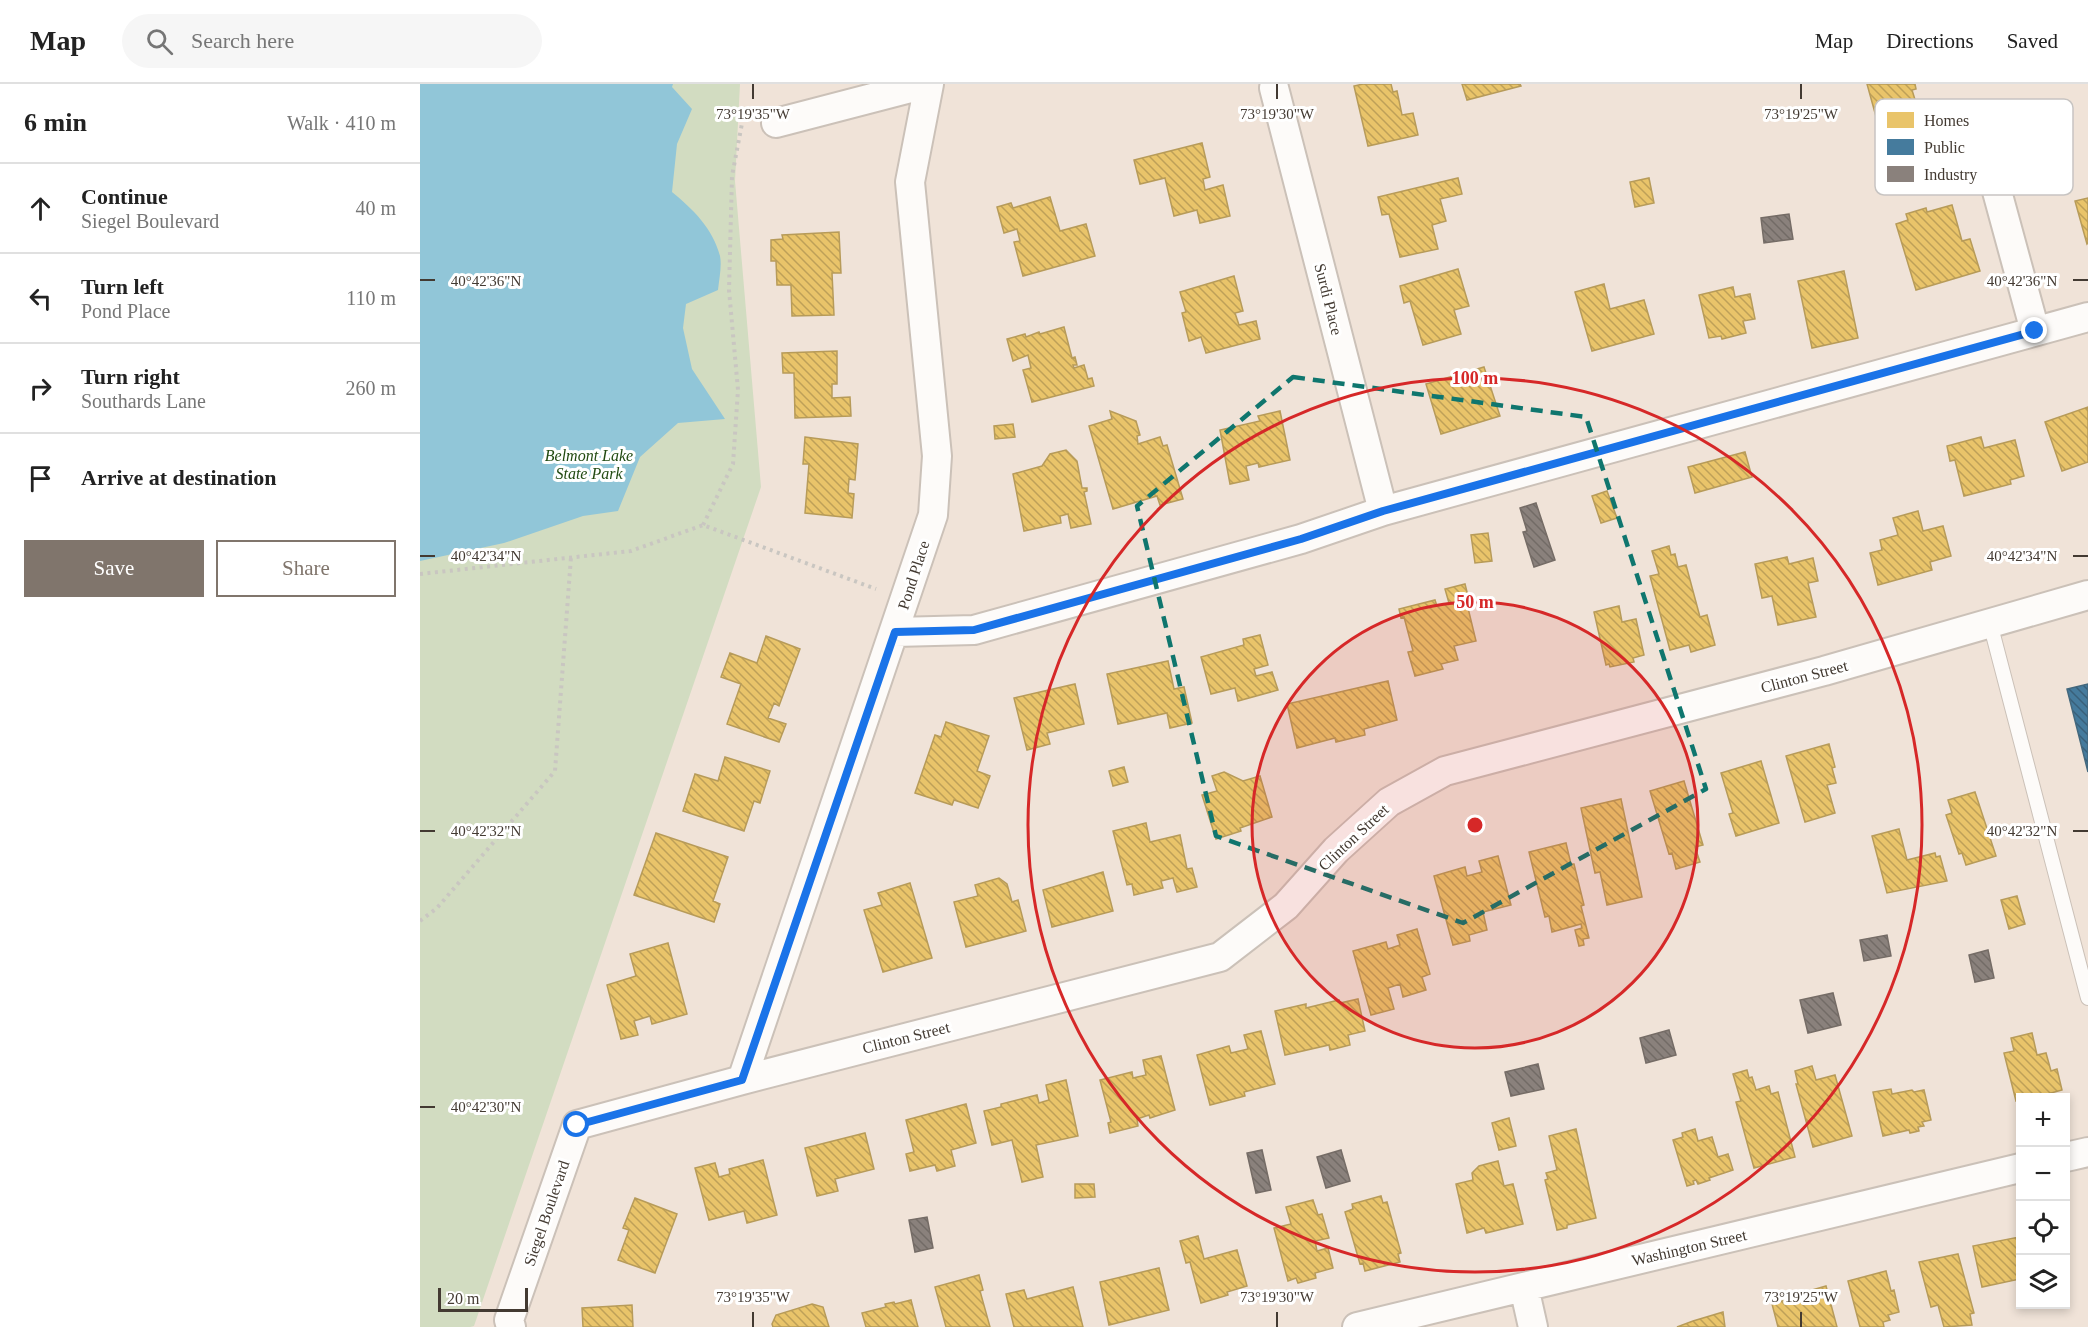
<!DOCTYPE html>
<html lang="en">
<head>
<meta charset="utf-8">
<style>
  :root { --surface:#fff; --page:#f6f6f6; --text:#222; --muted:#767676; --line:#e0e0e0; --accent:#80756c }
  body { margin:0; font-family:"Times New Roman",serif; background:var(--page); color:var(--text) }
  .controls { position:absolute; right:18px; bottom:18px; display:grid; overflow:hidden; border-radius:0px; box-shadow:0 3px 9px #0003 }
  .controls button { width:54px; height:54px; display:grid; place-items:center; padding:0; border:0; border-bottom:2px solid var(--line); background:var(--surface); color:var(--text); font:30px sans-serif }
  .scale { position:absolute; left:18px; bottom:15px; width:90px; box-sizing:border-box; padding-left:6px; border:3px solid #433a32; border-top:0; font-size:16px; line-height:21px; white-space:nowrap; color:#433a32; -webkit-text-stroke:4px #fff; paint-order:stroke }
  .stop { position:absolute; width:18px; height:18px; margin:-14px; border:4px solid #1a73e8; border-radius:50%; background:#fff }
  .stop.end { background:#1a73e8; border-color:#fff; box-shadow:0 2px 6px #0008 }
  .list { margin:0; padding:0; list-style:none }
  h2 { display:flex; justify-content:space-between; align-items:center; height:78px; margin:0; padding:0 24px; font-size:26px }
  h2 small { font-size:20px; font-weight:400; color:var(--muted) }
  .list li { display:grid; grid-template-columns:39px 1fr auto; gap:18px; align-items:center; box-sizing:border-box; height:90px; padding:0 24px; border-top:2px solid var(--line) }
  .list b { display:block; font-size:22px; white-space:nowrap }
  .list p { margin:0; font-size:20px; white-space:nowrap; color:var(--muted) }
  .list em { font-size:20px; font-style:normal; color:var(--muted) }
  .actions { display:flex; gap:12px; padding:18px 24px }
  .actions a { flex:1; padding:14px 0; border:2px solid var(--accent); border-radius:0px; text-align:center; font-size:21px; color:var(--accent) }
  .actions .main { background:var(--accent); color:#fff }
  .icon { flex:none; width:33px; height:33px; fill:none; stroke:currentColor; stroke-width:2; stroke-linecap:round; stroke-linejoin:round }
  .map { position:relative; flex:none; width:1668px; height:1243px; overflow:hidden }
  header { display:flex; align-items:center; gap:36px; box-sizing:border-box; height:84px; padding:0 30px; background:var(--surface); border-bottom:2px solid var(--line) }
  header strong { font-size:28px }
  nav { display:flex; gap:33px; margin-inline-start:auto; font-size:21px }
  .search { width:420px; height:54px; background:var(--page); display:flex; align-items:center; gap:15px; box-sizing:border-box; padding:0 21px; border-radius:33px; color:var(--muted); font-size:22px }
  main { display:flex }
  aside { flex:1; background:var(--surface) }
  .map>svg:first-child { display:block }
  .green { fill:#d2dcc1 }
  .water { fill:#91c6d8 }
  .homes { fill:url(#homes-back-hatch); stroke:#b79b59; stroke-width:1.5 }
  .public { fill:url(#public-back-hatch); stroke:#44687d; stroke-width:1.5 }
  .industry { fill:url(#industry-back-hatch); stroke:#756c66; stroke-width:1.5 }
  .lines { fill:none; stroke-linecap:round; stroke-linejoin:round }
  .lane-casing { stroke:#cbc1b8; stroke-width:16 }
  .street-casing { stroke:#cbc1b8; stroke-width:32 }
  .path { stroke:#c9c6c1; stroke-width:4; stroke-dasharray:3 4.5; stroke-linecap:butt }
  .lane { stroke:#fdfbf9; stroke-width:14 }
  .street { stroke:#fdfbf9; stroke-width:28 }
  .route { stroke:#1a73e8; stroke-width:8 }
  .marked { fill:none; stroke:#0f766e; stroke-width:4.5; stroke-dasharray:12 8; stroke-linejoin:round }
  .ticks { fill:none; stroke:#433a32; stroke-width:2 }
  .ring { fill:none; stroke:#d62828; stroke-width:3 }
  .labels { text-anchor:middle; stroke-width:6; stroke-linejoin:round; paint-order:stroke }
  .street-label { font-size:16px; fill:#433a32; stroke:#fff }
  .park-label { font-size:16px; font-style:italic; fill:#224a12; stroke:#fff }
  .key { fill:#fff; stroke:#c7c4c2; stroke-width:1.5 }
  .key-label { font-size:16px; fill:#433a32 }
  .ticks-label { font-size:15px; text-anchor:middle; fill:#433a32; stroke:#fff; stroke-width:6; stroke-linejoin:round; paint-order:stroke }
  .centre { fill:#d62828; stroke:#fff; stroke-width:3 }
  .ring-label { font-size:18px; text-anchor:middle; font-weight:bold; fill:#d62828; stroke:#fff; stroke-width:6; stroke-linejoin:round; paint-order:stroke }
</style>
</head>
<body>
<header>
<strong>Map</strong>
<div class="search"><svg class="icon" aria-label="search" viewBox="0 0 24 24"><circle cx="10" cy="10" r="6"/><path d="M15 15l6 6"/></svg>Search here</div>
<nav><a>Map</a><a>Directions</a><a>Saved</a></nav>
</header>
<main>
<aside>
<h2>6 min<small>Walk · 410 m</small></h2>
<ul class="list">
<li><svg class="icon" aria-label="ahead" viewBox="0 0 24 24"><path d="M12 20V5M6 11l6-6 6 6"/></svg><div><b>Continue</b><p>Siegel Boulevard</p></div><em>40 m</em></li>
<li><svg class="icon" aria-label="left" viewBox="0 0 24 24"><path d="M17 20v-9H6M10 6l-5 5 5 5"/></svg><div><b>Turn left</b><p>Pond Place</p></div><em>110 m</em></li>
<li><svg class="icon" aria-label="right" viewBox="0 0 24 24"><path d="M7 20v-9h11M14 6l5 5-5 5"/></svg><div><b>Turn right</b><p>Southards Lane</p></div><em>260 m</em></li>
<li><svg class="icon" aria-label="arrive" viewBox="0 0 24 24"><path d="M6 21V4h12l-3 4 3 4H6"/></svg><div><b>Arrive at destination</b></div></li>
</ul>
<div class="actions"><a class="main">Save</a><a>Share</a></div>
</aside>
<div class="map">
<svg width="1668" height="1243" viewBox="0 0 1668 1243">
  <defs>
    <pattern id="homes-back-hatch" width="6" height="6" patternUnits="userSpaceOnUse" patternTransform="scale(1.5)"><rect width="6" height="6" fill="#e9c46a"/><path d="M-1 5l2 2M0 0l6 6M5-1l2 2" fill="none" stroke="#bea058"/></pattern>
    <pattern id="public-back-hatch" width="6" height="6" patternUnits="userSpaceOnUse" patternTransform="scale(1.5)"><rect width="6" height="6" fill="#457b9d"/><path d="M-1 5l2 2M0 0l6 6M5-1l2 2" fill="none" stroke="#39607a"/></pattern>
    <pattern id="industry-back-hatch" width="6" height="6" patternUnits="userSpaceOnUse" patternTransform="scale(1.5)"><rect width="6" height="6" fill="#8a817c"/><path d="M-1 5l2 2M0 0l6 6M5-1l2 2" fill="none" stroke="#726b66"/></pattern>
  </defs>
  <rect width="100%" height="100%" fill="#f0e3d8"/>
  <path class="green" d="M0,0H320L315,97L341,403L54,1242L50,1243H0Z"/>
  <path class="water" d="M0,0H253L252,3L272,25L257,60L252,108C273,125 293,145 300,172C302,182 299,196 298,206L266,220L263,244L272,285L305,335L258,339L220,373L198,427L163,432L84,459L0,477Z"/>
  <path class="homes" d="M943,0H971L973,8L977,7L982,31L993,29L998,51L948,62L934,2Z
    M1042,0H1100L1101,2L1047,16Z
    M1447,0H1495L1496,5L1492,6L1501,35L1460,47Z
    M782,59L790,93L783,95L785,106L803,101L810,132L780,139L777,126L754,132L745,94L720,100L714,76Z
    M1038,94L1042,110L1020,115L1026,137L1012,141L1018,165L980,173L969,130L962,131L958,113Z
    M1229,94L1234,119L1215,123L1210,98Z
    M630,113L640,147L666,140L675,172L603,192L594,158L600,157L597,145L584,149L577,123L591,119L593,124Z
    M1668,114V159L1667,160L1655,117Z
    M1532,121L1542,157L1550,155L1560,187L1496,206L1476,140L1488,136L1486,130L1506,124L1507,128Z
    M419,148L421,189H412L414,231L372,232L371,201H357L356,177H351V156L363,155L362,151Z
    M1038,185L1049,222L1034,226L1041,250L1003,261L990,217L984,219L980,202Z
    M1424,187L1438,254L1392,264L1378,197Z
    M814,192L823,227L815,229L819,241L836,237L840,255L786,269L781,253L769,257L762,229L766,228L760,208Z
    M1184,200L1190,225L1224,216L1234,250L1172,267L1155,208Z
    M1313,203L1315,213L1330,210L1335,235L1323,237L1326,249L1302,255L1301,252L1289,254L1279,211Z
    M644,243L652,274L655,273L657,281H653L654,284L664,281L668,295L672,294L674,302L612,318L603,286L611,284L608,271L593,277L587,255L605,250L606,253L619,248L620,250Z
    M417,267V300H412V314L430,313L431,332L375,334L374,289H363L362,269Z
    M1064,283L1080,332L1021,350L1006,300Z
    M1668,323V378L1642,387L1625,338Z
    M690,327L716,337L720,351L717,352L718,360L740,353L743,362L747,361L763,415L740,421L737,412L693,425L669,342L692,335Z
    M860,327L870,376L839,383L838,379L826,382L829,396L810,400L800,346L840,337L838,332Z
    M593,340L595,353L575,355L574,342Z
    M385,353L438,360L435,396L429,395L428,409L434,410L432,434L385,429L389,380H383Z
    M1561,353L1564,364L1595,356L1604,392L1590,396L1591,400L1544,412L1535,376L1530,377L1527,362Z
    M646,366L657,377L662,404H667V407L664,408L671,440L651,444L648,430L640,432L641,439L604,447L593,390L622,382L630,370Z
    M1325,368L1332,393L1275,409L1268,383Z
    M1187,407L1197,434L1181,439L1172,412Z
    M1498,427L1503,447L1523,442L1531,472L1510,478L1512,486L1458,501L1450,469L1462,466L1460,456L1478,451L1473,434Z
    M1068,449L1072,477L1055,479L1051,451Z
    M1249,462L1251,471L1255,470L1258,483L1266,481L1280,533L1287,531L1295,561L1271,568L1269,561L1250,566L1230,492L1239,490L1232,467Z
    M1367,473L1369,480L1393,474L1398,497L1388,499L1396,533L1358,541L1352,512L1342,514L1335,480Z
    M1045,500L1051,524H1048L1056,557L1034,562L1038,576L1021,580L1023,585L995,592L988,568L993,567L984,533L981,534L979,525L1015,516L1017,522L1029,519L1025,505Z
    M1199,522L1202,538L1216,535L1224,571L1213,574L1214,578L1190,583L1189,580L1186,581L1174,528Z
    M840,551L848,581L834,585L836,592L852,588L858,606L818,617L815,604L791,610L781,573L824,561L823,555Z
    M346,552L380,565L359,622L354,619L348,634L366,640L359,658L307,640L321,600L301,593L310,569L337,579Z
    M748,577L754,605L764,603L772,639L750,644L747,629L698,640L687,590Z
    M968,597L977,636L944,645L945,651L916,658L915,654L877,664L867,620Z
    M655,600L664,640L627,649L630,660L607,666L594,614Z
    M526,638L569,652L557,687L570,692L558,724L534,716L532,721L495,709L515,651L521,653Z
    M1409,660L1415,683L1412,684L1416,699L1407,701L1415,729L1385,738L1366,672Z
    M305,673L350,687L340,719L334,717L324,747L263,727L275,690L298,697Z
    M1341,677L1359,739L1316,752L1309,730L1313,729L1301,689Z
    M704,683L708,698L693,702L689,687Z
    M804,688L823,697L840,692L852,733L820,744L821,747L796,755L782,711L797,707L792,692Z
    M1264,697L1283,761L1275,763L1280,778L1256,785L1252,769L1249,770L1230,707Z
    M1555,708L1576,772L1546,781L1542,769L1539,770L1526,731L1532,729L1528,716Z
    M1201,715L1222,813L1187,821L1180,788L1175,789L1161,724Z
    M726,739L730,758L760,751L767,785L772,784L777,803L757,808L753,794L741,797L743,804L714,811L712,800L707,801L693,747Z
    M1479,745L1487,776L1515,769L1516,773L1520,772L1527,797L1467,809L1452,752Z
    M236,749L308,773L293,817L300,820L294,838L214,811Z
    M1146,759L1151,780H1154L1164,821L1161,822L1169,854L1163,855L1164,861L1159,862L1155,846L1162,844L1161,840L1132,848L1129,832L1125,833L1109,768Z
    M1078,772L1091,821L1063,828L1067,846L1049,851L1050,857L1033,861L1014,792L1045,783L1047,792L1062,788L1059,777Z
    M683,788L693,827L632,843L623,806Z
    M579,794L587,800L592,818L598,816L606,847L546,863L534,818L558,812L555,801Z
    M490,799L512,874L463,888L444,826L462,821L458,809Z
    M1597,812L1605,840L1589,845L1581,816Z
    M997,845L1010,890L1002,893L1006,906L983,913L980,900L968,904L974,925L951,931L933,867L966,858L968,865L980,861L977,851Z
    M248,859L267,930L232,940L230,932L214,937L218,951L201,955L187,901L216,892L210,870Z
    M938,915L945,947L928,951L930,961L910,966L909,961L865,971L855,927L886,920V924L919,916L920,919Z
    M841,947L855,1000L824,1008L825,1012L790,1021L777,971L809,962L811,969L828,965L824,951Z
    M1612,949L1617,971L1626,969L1631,987L1637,985L1642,1006L1613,1014H1600V1016L1596,1017L1584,969L1594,967L1591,954Z
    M741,972L755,1026L730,1034L729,1031L717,1035L718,1042L690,1049L688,1039L691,1038L680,996L712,988L713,994L726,991L723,976Z
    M1392,982L1396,996L1415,991L1432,1052L1393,1063L1376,1000H1378L1375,987Z
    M1327,986L1329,994L1332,993L1336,1006L1349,1002L1351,1010L1358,1008L1375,1073L1334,1084L1316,1018L1321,1017L1313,990Z
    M646,996L658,1052L616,1061L623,1093L602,1098L592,1056L572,1061L564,1027L581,1023V1020L617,1011L619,1019L629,1016L626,1001Z
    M1471,1005L1472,1010L1492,1006L1494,1008L1504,1006L1511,1036L1502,1038L1504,1042L1498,1043L1499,1047L1490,1049L1489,1046L1463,1052L1453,1008Z
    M546,1020L556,1059L531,1066L535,1082L517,1087L515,1081L490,1087L486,1070L494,1068L486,1036Z
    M1089,1034L1096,1062L1079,1066L1072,1039Z
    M1156,1045L1176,1134L1147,1141V1144L1137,1146L1125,1096L1128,1095L1126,1089L1137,1086L1129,1052Z
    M1275,1045L1278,1057L1292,1053L1298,1073L1308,1070L1313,1086L1289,1094L1290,1096L1278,1100L1276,1096L1273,1097L1274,1100L1267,1102L1253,1056L1263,1053L1262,1049Z
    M445,1049L454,1085L415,1095L418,1107L397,1112L385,1064Z
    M343,1076L357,1131L327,1139L324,1127L289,1136L275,1084L295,1079L299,1093L310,1090L309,1085Z
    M1078,1077L1084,1102L1093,1100L1103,1140L1066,1149L1064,1144L1047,1149L1036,1100L1053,1096L1052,1089L1059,1082Z
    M655,1100H674L675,1113L655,1114Z
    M961,1112L963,1119L967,1118L981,1169L978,1170L980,1178L945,1187L943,1179L940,1180L925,1128L933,1125L932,1120Z
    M215,1114L257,1130L235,1189L198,1176L209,1146L203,1144Z
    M893,1116L898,1131L902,1130L909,1154L895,1157L897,1167L908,1164L913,1184L895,1189L896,1194L878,1199L876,1194L868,1197L854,1144L871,1140L866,1123Z
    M778,1152L784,1175L817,1166L827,1202L807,1208L808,1211L781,1219L770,1178L766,1179L760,1157Z
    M1599,1153L1600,1156V1195L1562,1203L1553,1162Z
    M1538,1170L1554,1229L1550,1230L1552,1241L1524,1243L1518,1221L1511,1223L1499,1178Z
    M739,1184L749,1226L689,1241L680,1198Z
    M1466,1187L1471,1207L1474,1206L1479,1228L1468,1231L1470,1236L1463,1238L1464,1243H1440L1428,1197Z
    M559,1191L563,1206L560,1207L570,1243H526L515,1203Z
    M1406,1202L1417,1243H1358L1352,1220L1369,1215L1368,1213Z
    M653,1203L663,1243H594L586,1210L604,1206L607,1215Z
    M491,1216L498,1243H446L442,1229L466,1223L465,1220L474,1218L475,1220Z
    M392,1220L403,1223L409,1243H353L352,1240L356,1231Z
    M212,1221L213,1243H163L162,1224Z
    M1303,1228L1305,1243H1257L1273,1237Z"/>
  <path class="public" d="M1668,600V688L1647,605Z"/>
  <path class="industry" d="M1369,130L1373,155L1344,159L1341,134Z
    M1116,419L1135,476L1114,483L1103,448L1107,447L1100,424Z
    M1467,851L1471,872L1444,877L1440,856Z
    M1568,866L1574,894L1555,898L1549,871Z
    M1413,909L1421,941L1388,949L1380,916Z
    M1249,946L1256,971L1226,979L1220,954Z
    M1118,980L1124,1005L1091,1012L1085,988Z
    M842,1066L851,1106L836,1109L827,1069Z
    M921,1066L930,1097L906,1104L897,1073Z
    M507,1133L513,1164L495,1168L489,1136Z"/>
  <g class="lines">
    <defs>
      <path id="lane" d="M1570,539L1668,914"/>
      <path id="street" d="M854,4L963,427
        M1590,32L1575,100L1615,247
        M356,39L506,0
        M475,548L554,546L881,455L963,427L1668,233
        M322,996L513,431L517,372L490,98L509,0
        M1646,1073L1668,1068
        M1104,1203L1113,1243
        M91,1243L89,1236L157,1041L322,996L800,873L866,822L916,766L969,718L1025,687L1404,587L1668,511
        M937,1243L1600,1084"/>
    </defs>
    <use href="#lane" class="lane-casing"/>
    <use href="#street" class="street-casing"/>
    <path class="path" d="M283,441L313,380L318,306L309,206L312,92L324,29
      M0,490L211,467L283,441L456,505
      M0,837L17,824L135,687L151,473"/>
    <use href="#lane" class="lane"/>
    <use href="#street" class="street"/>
  </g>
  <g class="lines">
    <path class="route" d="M157,1041L322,996L475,548L554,546L881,455L963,427L1615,247"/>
  </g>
  <path class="marked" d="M873,293L1166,333L1286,705L1043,839L796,752L717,422Z"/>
  <path class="ticks" d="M333,0V15M857,0V15M1381,0V15M0,196H15M1653,196H1668M0,472H15M1653,472H1668M0,747H15M1653,747H1668M0,1023H15M333,1228V1243M857,1228V1243M1381,1228V1243"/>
  <circle cx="1055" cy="741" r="223" fill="#d62828" fill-opacity=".12"/>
  <g class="ring">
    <circle cx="1055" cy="741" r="223"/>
    <circle cx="1055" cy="741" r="447"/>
  </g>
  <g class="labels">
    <g class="street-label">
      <text transform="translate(909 215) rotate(76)" y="6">Surdi Place</text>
      <text transform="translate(493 491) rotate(-72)" y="6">Pond Place</text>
      <text transform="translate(1384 592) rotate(-15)" y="6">Clinton Street</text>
      <text transform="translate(933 753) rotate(-43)" y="6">Clinton Street</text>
      <text transform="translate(486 953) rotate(-14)" y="6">Clinton Street</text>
      <text transform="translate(126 1129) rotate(-71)" y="6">Siegel Boulevard</text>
      <text transform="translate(1269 1163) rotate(-13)" y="6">Washington Street</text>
    </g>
    <g class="park-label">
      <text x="169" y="377">Belmont Lake<tspan x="169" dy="18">State Park</tspan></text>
    </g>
  </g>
  <rect x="1455" y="15" width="198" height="96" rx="9" class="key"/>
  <rect x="1467" y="28" width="27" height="16" fill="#e9c46a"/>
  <rect x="1467" y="55" width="27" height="16" fill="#457b9d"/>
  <rect x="1467" y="82" width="27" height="16" fill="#8a817c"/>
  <g class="key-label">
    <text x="1504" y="42">Homes</text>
    <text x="1504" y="69">Public</text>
    <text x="1504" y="96">Industry</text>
  </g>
  <g class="ticks-label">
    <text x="333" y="35">73°19'35"W</text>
    <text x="857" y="35">73°19'30"W</text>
    <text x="1381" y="35">73°19'25"W</text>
    <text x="66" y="202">40°42'36"N</text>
    <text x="1602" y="202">40°42'36"N</text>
    <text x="66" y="477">40°42'34"N</text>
    <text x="1602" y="477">40°42'34"N</text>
    <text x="66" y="752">40°42'32"N</text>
    <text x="1602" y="752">40°42'32"N</text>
    <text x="66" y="1028">40°42'30"N</text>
    <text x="333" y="1218">73°19'35"W</text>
    <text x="857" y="1218">73°19'30"W</text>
    <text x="1381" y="1218">73°19'25"W</text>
  </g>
  <circle cx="1055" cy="741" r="9" class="centre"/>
  <g class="ring-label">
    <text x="1055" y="300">100 m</text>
    <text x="1055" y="524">50 m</text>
  </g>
</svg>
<div class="controls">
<button>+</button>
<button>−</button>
<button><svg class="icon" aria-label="locate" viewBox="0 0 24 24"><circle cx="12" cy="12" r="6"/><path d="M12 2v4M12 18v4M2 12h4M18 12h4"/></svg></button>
<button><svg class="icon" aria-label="layers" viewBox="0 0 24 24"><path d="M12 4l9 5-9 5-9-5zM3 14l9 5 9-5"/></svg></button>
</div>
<div class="scale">20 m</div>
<div class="stop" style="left:157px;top:1041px"></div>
<div class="stop end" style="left:1615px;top:247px"></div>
</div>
</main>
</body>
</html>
